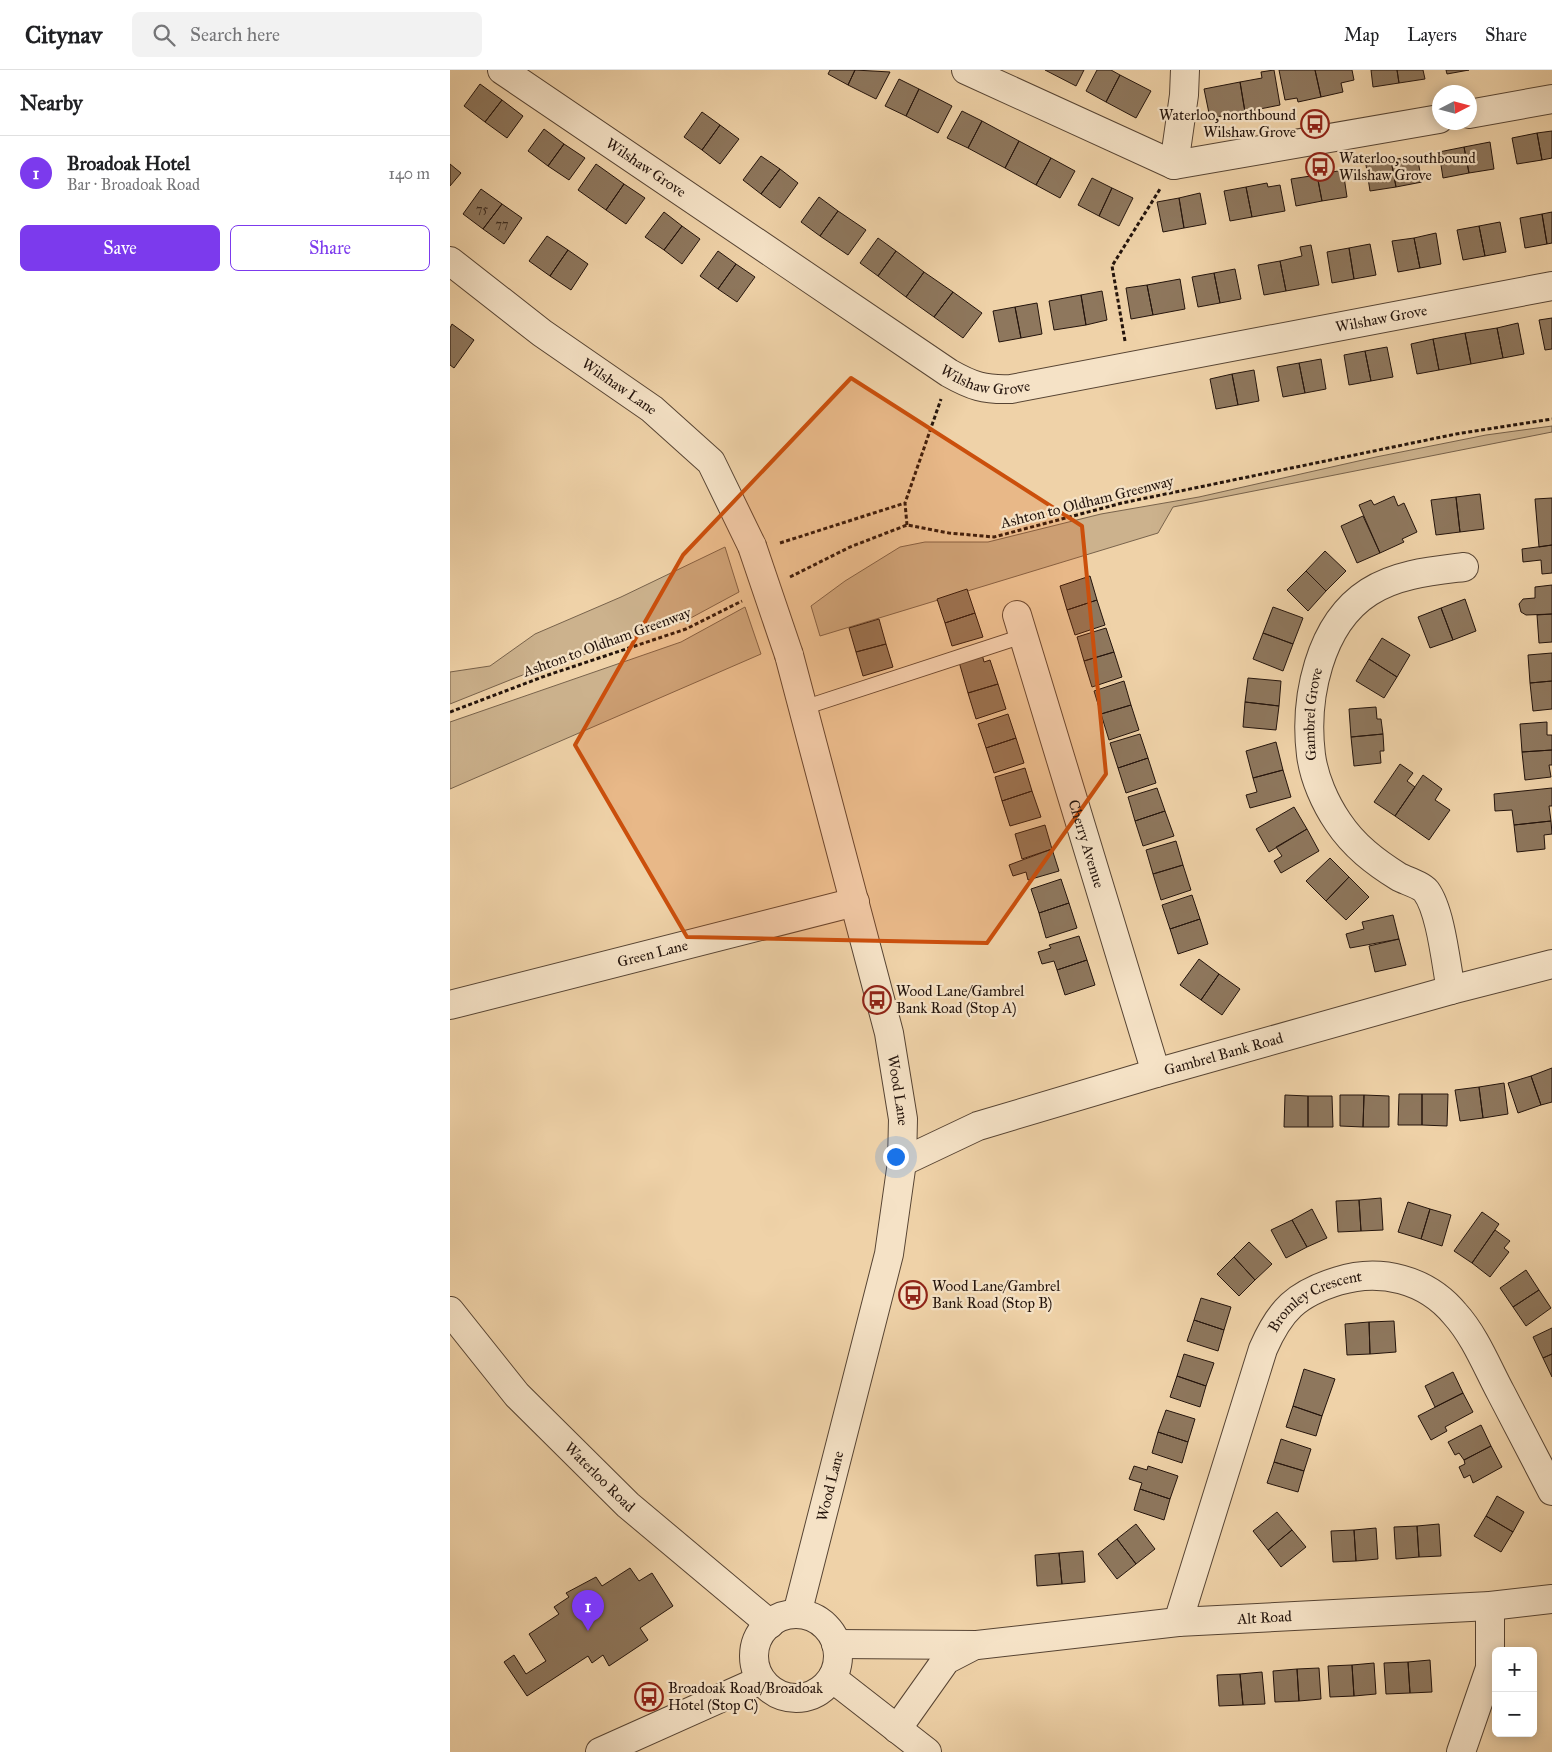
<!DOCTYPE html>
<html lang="en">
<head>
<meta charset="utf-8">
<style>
  :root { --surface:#fff; --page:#f2f2f2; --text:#202124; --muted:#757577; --line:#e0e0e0; --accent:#7c3aed }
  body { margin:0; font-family:"IM FELL Great Primer",serif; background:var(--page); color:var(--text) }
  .controls { position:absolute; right:15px; bottom:15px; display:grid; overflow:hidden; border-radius:8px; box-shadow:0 2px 12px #0003 }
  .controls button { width:45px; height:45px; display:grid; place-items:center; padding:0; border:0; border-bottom:1px solid var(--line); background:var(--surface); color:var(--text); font:25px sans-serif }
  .compass { position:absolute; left:982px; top:15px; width:45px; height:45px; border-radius:50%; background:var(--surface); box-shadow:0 2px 12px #0003; rotate:84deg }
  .you { position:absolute; left:445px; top:1086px; width:18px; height:18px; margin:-12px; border:4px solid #fff; border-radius:50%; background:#1a73e8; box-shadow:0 0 0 8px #1a73e833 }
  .badge { display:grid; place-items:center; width:32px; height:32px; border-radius:50%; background:var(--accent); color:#fff; font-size:16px; font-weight:700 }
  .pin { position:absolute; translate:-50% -41px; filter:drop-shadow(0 1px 2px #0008) }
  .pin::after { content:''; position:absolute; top:26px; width:18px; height:15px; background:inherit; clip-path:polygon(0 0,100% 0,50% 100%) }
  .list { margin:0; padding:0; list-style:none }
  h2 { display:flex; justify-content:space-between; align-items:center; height:65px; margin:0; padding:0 20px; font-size:21px }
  h2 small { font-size:16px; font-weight:400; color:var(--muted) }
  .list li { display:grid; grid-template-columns:32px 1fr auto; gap:15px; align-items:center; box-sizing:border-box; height:75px; padding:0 20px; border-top:1px solid var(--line) }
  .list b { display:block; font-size:19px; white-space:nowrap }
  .list p { margin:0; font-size:16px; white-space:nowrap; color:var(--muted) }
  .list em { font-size:16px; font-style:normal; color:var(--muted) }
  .actions { display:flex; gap:10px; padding:15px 20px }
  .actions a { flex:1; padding:11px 0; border:1px solid var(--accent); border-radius:8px; text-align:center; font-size:18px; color:var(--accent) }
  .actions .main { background:var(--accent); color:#fff }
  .icon { flex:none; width:28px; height:28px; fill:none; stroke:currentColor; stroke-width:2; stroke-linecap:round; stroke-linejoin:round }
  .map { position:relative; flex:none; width:1102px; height:1682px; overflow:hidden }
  header { display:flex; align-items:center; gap:30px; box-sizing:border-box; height:70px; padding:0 25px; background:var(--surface); border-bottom:1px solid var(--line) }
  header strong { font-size:24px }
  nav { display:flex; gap:28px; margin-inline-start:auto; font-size:18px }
  .search { width:350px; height:45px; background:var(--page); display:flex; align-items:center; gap:12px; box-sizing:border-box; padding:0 18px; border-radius:8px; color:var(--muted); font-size:19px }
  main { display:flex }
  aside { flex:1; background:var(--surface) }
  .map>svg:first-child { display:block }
  .green { fill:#ccb28d; stroke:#78634c }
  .building { fill:#8e775d; stroke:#24140c }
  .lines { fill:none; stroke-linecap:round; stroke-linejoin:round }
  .service-casing { stroke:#574433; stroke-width:16 }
  .minor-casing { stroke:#574433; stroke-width:30 }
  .path { stroke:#24140c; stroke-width:3; stroke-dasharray:4 2.5; stroke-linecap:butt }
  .service { stroke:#f5e2c6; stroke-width:14 }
  .minor { stroke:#f5e2c6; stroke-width:28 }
  .minor-bridge-casing { stroke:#574433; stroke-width:30; stroke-linecap:butt }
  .minor-bridge { stroke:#f5e2c6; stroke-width:28 }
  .marked { fill:#cb4f0c; fill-opacity:0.2; stroke:#cb4f0c; stroke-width:4; stroke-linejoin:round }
  .labels { text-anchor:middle; stroke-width:4.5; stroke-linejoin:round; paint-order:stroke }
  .number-label { font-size:12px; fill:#3e2d20 }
  .poi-label { font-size:15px; fill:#24140c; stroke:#f5e2c6; text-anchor:start }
  .street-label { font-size:15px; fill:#24140c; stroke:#f5e2c6 }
</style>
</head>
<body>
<header>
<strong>Citynav</strong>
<div class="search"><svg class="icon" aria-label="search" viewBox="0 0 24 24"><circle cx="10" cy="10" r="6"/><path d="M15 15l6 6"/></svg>Search here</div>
<nav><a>Map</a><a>Layers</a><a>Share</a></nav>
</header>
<main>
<aside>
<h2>Nearby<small></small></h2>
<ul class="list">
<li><span class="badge">1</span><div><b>Broadoak Hotel</b><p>Bar · Broadoak Road</p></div><em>140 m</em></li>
</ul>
<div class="actions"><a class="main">Save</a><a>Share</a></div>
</aside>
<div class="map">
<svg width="1102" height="1682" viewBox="0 0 1102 1682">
  <rect width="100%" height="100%" fill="#efd2a8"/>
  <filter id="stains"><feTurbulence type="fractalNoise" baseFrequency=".004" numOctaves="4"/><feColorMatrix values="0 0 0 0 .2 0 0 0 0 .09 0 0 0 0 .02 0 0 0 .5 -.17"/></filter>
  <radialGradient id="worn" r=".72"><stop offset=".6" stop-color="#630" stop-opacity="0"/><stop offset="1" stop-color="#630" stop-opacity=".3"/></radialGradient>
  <path class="green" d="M1102,356V362L723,437L708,463L370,566L361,536L395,511L450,477L475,472H538L651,444L749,427L926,387L1036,365Z
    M275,477L289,522L237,550L70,606L0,634V602L40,596L85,564L171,527Z
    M295,537L311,584L0,719V652L231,572Z"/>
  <path class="building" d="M380,0H405L398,15L378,4Z
    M405,0L440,2L426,29L398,15Z
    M595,0H634L626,16Z
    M647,0H661L670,5L656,32L636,21Z
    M824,0L830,35L795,42L790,12L812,8L811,2Z
    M829,0H865L871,27L848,32L847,28L835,30Z
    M865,0H902L904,10L891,13L893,22L871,27Z
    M921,0H947L949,13L923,17Z
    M947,0H973L975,9L949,13Z
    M996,0H1019L997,4Z
    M670,5L701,21L686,48L656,32Z
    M449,9L469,19L456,46L435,36Z
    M790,12L795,42L760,48L754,19Z
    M30,14L52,30L35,52L14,36Z
    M469,19L502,36L488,63L456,46Z
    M52,30L73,46L57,68L35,52Z
    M512,41L532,51L518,78L497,68Z
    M252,42L270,55L252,80L234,67Z
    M532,51L569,71L555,98L518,78Z
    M270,55L289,69L270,94L252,80Z
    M94,59L114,74L98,96L78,81Z
    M1102,61V88L1092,90L1087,63Z
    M1087,63L1092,90L1067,94L1062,68Z
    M569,71L601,88L586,115L555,98Z
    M1040,72L1044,99L1019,103L1014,77Z
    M114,74L135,88L119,110L98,96Z
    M1014,77L1019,103L993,108L989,82Z
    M311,86L330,99L311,124L293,110Z
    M967,86L972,112L946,117L941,90Z
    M601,88L625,101L610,128L586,115Z
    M941,90L946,117L920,121L916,95Z
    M0,94L11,103L0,116Z
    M146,94L174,114L156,140L128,120Z
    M330,99L348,113L330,138L311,124Z
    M893,100L897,127L872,131L867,105Z
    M867,105L872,131L846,136L841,109Z
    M642,108L662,118L649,146L628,135Z
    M817,113L818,117L830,115L835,141L802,147L796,117Z
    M174,114L195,128L176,154L156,140Z
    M796,117L802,147L780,151L774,121Z
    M662,118L683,128L669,156L649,146Z
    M31,119L52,134L33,159L13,144Z
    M750,123L756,154L734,158L729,128Z
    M369,127L388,141L370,166L351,152Z
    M729,128L734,158L713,162L707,132Z
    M52,134L72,148L54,174L33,159Z
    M388,141L416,160L398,185L370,166Z
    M214,142L232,156L214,180L195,167Z
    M1102,142V173L1097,174L1092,144Z
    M1092,144L1097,174L1075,178L1070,148Z
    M1050,152L1056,182L1035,186L1029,156Z
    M232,156L250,169L232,194L214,180Z
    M1029,156L1035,186L1013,190L1007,160Z
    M986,163L991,194L970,198L964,168Z
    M97,166L118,180L100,206L79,191Z
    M428,168L446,181L428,206L410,193Z
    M964,168L970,198L948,202L942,171Z
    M920,174L926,205L904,209L899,178Z
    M861,175L869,215L836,221L830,191L852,186L850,177Z
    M899,178L904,209L882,213L877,182Z
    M118,180L138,194L121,220L100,206Z
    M268,181L286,194L268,219L250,206Z
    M446,181L474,202L456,227L428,206Z
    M830,191L836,221L814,225L808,195Z
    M286,194L305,207L287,232L268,219Z
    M785,199L791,229L770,233L764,203Z
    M474,202L503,222L484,247L456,227Z
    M764,203L770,233L748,237L742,207Z
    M730,209L735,239L703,245L697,215Z
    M697,215L703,245L681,249L676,218Z
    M652,221L657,250L636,255L631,225Z
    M503,222L532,243L513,268L484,247Z
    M631,225L636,255L604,260L599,231Z
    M587,233L592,264L571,268L565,237Z
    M565,237L571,268L549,272L543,241Z
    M1102,248V279L1095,280L1089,250Z
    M1068,253L1074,284L1053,288L1047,258Z
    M2,254L24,270L4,298L0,295V258Z
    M1047,258L1053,288L1021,294L1015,263Z
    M1015,263L1021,294L989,300L983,269Z
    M983,269L989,300L967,304L961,274Z
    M937,277L943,307L921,311L915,281Z
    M915,281L921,311L899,315L894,285Z
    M871,289L876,319L855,323L849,293Z
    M849,293L855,323L833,327L827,297Z
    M804,300L809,331L788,335L782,304Z
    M782,304L788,335L766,339L760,309Z
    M1030,424L1034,459L1010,462L1006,427Z
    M944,426L948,436L954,433L967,462L952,469L954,472L930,483L909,435L921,430L924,435Z
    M1006,427L1010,462L986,465L981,430Z
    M1102,428V475L1089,477L1085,429Z
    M913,446L930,483L907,493L891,456Z
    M1102,475V503L1092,504L1091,490L1073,492L1072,479Z
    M875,481L896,501L876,521L856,501Z
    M856,501L876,521L858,541L837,520Z
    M640,506L647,530L617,540L610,516Z
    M1102,515V544L1076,545L1071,542L1069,534L1073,529L1085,528V517Z
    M517,519L525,543L495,553L487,529Z
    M1015,529L1026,561L1003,570L991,538Z
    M647,530L655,555L625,565L617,540Z
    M823,537L853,548L843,574L813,563Z
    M991,538L1003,570L980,578L968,547Z
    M525,543L533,567L502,576L495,553Z
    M1102,544V572L1089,573L1087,545Z
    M429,549L436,574L406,582L399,558Z
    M656,558L664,582L634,591L627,567Z
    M813,563L843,574L833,601L803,589Z
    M932,568L960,585L947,607L919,589Z
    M436,574L443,597L413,606L406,582Z
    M664,582L672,607L642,617L634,591Z
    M1102,583V611L1080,613L1078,585Z
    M532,584L534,592L540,590L548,614L518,623L509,592Z
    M919,589L947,607L934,628L906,611Z
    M798,608L831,611L829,636L795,632Z
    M674,611L681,635L651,644L644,621Z
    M1102,611V639L1083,641L1080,613Z
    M548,614L556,639L526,649L518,623Z
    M795,632L829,636L826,660L793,657Z
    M681,635L689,660L659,670L651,644Z
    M926,637L927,649H931L933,664L901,667L899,639Z
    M558,644L566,668L536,678L528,654Z
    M1097,652V665H1102V680L1072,682L1070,654Z
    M690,664L698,688L668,698L660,673Z
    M933,664L934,681H930L931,693L904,696L901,667Z
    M566,668L574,693L544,703L536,678Z
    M826,672L833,700L803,708L796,681Z
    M1102,680V695H1099L1101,707L1075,710L1072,682Z
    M698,688L706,713L676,723L668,698Z
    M950,694L963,703L957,711L965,717L945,746L924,732Z
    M575,698L582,721L552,731L545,707Z
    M833,700L841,727L800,738L796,725L807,722L803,708Z
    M973,705L992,719L985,730L1000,740L979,770L945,746Z
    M707,718L715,741L685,751L678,727Z
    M1102,718V736H1099L1101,751L1064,755L1062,740L1045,741L1044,724Z
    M582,721L591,747L560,756L552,731Z
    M844,737L857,759L819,782L806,759Z
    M715,741L724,766L693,776L685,751Z
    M1101,751L1102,764L1094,765L1095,779L1067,782L1064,755Z
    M595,755L602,779L572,789L565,764Z
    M857,759L869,781L831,803L824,791L832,786L826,777Z
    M726,771L733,795L703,804L696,780Z
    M602,779L609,801L578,810L576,802L563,806L559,795Z
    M880,788L899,807L876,831L856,811Z
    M733,795L741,820L711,830L703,804Z
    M899,807L919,827L896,850L876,831Z
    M611,809L619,833L589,843L581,819Z
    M742,825L750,849L720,859L712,835Z
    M619,833L627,858L596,868L589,843Z
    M943,845L949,869L900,878L896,864L914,859L912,852Z
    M750,849L758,874L728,884L720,859Z
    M629,866L637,890L607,900L604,891L592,894L588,882L601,878L599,875Z
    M949,869L956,895L925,902L919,876Z
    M749,889L769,904L751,930L730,915Z
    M637,890L645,915L615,925L607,900Z
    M769,904L790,919L772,945L751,930Z
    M1102,998V1032L1091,1035L1081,1006Z
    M1081,1006L1091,1035L1068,1043L1058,1013Z
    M1054,1013L1058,1044L1033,1048L1029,1017Z
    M1029,1017L1033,1048L1010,1051L1005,1020Z
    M949,1024H972V1055H948Z
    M972,1024H998L997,1056L972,1055Z
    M835,1025L858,1026V1057H834Z
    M890,1025H914L913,1057L890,1056Z
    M914,1025L939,1026V1057H913Z
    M858,1026H882L883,1057H858Z
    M931,1128L933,1160L911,1161L909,1130Z
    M909,1130L911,1161L888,1162L886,1131Z
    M958,1132L980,1139L971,1169L948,1162Z
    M862,1139L877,1168L857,1177L842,1150Z
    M980,1139L1001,1145L992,1176L971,1169Z
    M1032,1142L1049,1154L1022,1193L1004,1181Z
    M842,1150L857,1177L836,1188L821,1160Z
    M1045,1160L1060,1171L1054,1178L1059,1182L1040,1207L1022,1193Z
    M799,1172L822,1194L805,1210L784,1187Z
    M784,1187L805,1210L789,1226L767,1204Z
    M1076,1200L1089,1220L1063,1237L1050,1218Z
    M1089,1220L1101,1238L1076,1256L1063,1237Z
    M751,1228L781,1237L774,1260L744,1250Z
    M744,1250L774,1260L768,1281L737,1271Z
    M944,1251L946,1282L920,1284L919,1252Z
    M919,1252L920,1284L897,1285L895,1254Z
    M1102,1258V1284L1093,1288L1083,1267Z
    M734,1284L764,1293L756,1316L727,1306Z
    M1102,1284V1307L1093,1288Z
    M854,1299L885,1309L872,1346L843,1336Z
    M1003,1302L1013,1323L985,1337L975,1316Z
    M727,1306L756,1316L750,1337L720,1327Z
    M1013,1323L1023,1342L995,1357L997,1361L981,1370L968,1346Z
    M843,1336L872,1346L866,1366L836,1357Z
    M716,1340L745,1349L738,1372L708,1362Z
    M1031,1355L1041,1376L1014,1390L1009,1383L1005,1385L998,1372Z
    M708,1362L738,1372L732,1393L702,1383Z
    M831,1369L861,1379L854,1401L824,1392Z
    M1041,1376L1052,1397L1023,1413L1020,1405L1014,1408L1009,1397L1015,1394L1014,1390Z
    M824,1392L854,1401L848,1422L817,1413Z
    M684,1396L697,1400L698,1396L728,1406L720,1429L690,1419L692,1413L679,1409Z
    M690,1419L720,1429L714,1450L684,1440Z
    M1047,1426L1074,1442L1063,1462L1036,1446Z
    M827,1442L842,1460L818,1480L803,1461Z
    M1036,1446L1063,1462L1051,1482L1024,1466Z
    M686,1454L705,1479L686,1494L667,1469Z
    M989,1454L991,1486L969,1487L967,1456Z
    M967,1456L969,1487L946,1489L944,1457Z
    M926,1458L928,1489L906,1491L904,1460Z
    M842,1460L856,1477L831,1497L818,1480Z
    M904,1460L906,1491L883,1492L881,1461Z
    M667,1469L686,1494L667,1509L648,1484Z
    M633,1481L635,1512L612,1514L609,1483Z
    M609,1483L612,1514L587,1516L585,1485Z
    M180,1498L189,1511L202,1503L223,1536L190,1558L198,1570L159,1596L153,1585L142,1593L138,1586L77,1626L54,1592L64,1585L76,1604L96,1591L79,1564L109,1544L104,1537L119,1527L116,1523L146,1507L152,1516Z
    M980,1590L982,1622L960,1623L958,1592Z
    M958,1592L960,1623L936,1624L934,1593Z
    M924,1593L926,1624L904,1626L902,1595Z
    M902,1595L904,1626L880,1627L878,1596Z
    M869,1598L871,1629L849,1631L847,1599Z
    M847,1599L849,1631L825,1632L823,1601Z
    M812,1602L815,1634L793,1635L790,1604Z
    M790,1604L793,1635L769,1636L767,1605Z"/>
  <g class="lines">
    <defs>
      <path id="service" d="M353,638L573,566"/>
      <g id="minor">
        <path id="s1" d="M52,0L499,303C522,316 534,320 561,319L1102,216"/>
        <path d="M516,0L724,95L989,49"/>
        <path d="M1019,44L1102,29"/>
        <path d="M724,95L734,25L735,0"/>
        <path id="s2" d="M0,191L92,263L202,339L261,392L302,476"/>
        <path id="s3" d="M567,545L706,1003"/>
        <path id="s4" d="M339,585L439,963L453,1049L452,1092L439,1184L347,1544"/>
        <path id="s5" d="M1001,920C996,895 991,841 976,821C971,815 957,811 949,807C925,792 904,776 888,752C875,733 864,708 861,685C854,629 869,554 919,522C947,504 982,501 1014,497"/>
        <path id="s6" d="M0,935L405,832"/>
        <path id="s7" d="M452,1092L528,1056L706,1003L1001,920L1102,894"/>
        <path id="s8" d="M0,1241L67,1325L178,1435L320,1554"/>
        <circle cx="346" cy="1586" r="42"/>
        <path id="s9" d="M728,1552L813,1279C830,1240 846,1224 888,1211C930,1198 976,1209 1005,1244C1025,1266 1037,1297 1051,1323C1068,1355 1085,1388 1102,1421"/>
        <path id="s10" d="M386,1574L527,1575L728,1552L1040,1536L1102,1529"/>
        <path d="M382,1608L477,1682"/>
        <path d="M447,1659L496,1590L525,1575"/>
        <path d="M150,1682L311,1610"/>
        <path d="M1011,1682L1040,1598V1536"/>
      </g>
    </defs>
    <use href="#service" class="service-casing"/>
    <use href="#minor" class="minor-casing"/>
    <path class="path" d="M675,271L662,196L710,119
      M457,455L455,433L491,329
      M330,473L455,433
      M340,507L400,477L457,455L499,463L544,467L672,433L1006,364L1102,349
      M0,642L95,606L236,559L292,531"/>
    <use href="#service" class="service"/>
    <use href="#minor" class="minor"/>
    <defs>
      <path id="minor-bridge" d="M302,476L339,585"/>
    </defs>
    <use href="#minor-bridge" class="minor-bridge-casing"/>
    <use href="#minor-bridge" class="minor-bridge"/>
  </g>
  <path class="marked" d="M401,308L632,456L656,704L537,873L237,867L125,675L233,485Z"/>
  <defs>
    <symbol id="bus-ring" viewBox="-11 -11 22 22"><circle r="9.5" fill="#f5e2c6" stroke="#8f2418" stroke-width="1.5"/><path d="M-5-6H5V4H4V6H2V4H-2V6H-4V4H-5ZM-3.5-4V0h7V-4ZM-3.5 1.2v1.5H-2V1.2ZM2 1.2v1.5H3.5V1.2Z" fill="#8f2418"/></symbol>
  </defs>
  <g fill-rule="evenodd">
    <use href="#bus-ring" x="849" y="38" width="32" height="32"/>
    <use href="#bus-ring" x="854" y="81" width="32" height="32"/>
    <use href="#bus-ring" x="411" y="914" width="32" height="32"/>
    <use href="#bus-ring" x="447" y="1209" width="32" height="32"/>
    <use href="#bus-ring" x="183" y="1611" width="32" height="32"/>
  </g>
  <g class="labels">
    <g class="number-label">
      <text x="32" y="143">75</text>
      <text x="52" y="158">77</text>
    </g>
    <g class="poi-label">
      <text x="846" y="50" text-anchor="end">Waterloo, northbound<tspan x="846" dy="17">Wilshaw Grove</tspan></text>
      <text x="889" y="93">Waterloo, southbound<tspan x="889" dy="17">Wilshaw Grove</tspan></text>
      <text x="446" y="926">Wood Lane/Gambrel<tspan x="446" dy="17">Bank Road (Stop A)</tspan></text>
      <text x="482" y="1221">Wood Lane/Gambrel<tspan x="482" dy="17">Bank Road (Stop B)</tspan></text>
      <text x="218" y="1623">Broadoak Road/Broadoak<tspan x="218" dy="17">Hotel (Stop C)</tspan></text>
    </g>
    <g class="street-label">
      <text dy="5" stroke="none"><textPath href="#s1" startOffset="174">Wilshaw Grove</textPath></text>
      <text dy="5" stroke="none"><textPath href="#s1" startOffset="982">Wilshaw Grove</textPath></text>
      <text dy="5" stroke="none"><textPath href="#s1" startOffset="578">Wilshaw Grove</textPath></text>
      <text dy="5" stroke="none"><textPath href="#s2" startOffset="211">Wilshaw Lane</textPath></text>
      <text transform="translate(637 432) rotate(-14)" y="5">Ashton to Oldham Greenway</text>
      <text transform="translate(157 572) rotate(-20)" y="5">Ashton to Oldham Greenway</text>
      <text dy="5" stroke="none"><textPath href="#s5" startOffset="330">Gambrel Grove</textPath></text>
      <text dy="5" stroke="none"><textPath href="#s3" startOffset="239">Cherry Avenue</textPath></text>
      <text dy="5" stroke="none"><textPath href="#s6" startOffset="209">Green Lane</textPath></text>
      <text dy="5" stroke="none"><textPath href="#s7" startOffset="340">Gambrel Bank Road</textPath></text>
      <text dy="5" stroke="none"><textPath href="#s4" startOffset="449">Wood Lane</textPath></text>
      <text dy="5" stroke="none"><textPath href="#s9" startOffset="361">Bromley Crescent</textPath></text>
      <text dy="5" stroke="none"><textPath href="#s8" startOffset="224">Waterloo Road</textPath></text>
      <text transform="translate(380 1416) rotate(-76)" y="5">Wood Lane</text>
      <text dy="5" stroke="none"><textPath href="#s10" startOffset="430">Alt Road</textPath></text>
    </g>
  </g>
  <rect width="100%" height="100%" filter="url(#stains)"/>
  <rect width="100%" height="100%" fill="url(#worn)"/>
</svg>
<div class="controls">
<button>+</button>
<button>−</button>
</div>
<svg class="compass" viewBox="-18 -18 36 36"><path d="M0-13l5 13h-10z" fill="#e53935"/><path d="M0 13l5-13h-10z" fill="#757577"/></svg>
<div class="you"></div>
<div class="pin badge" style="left:138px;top:1561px">1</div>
</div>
</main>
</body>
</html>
